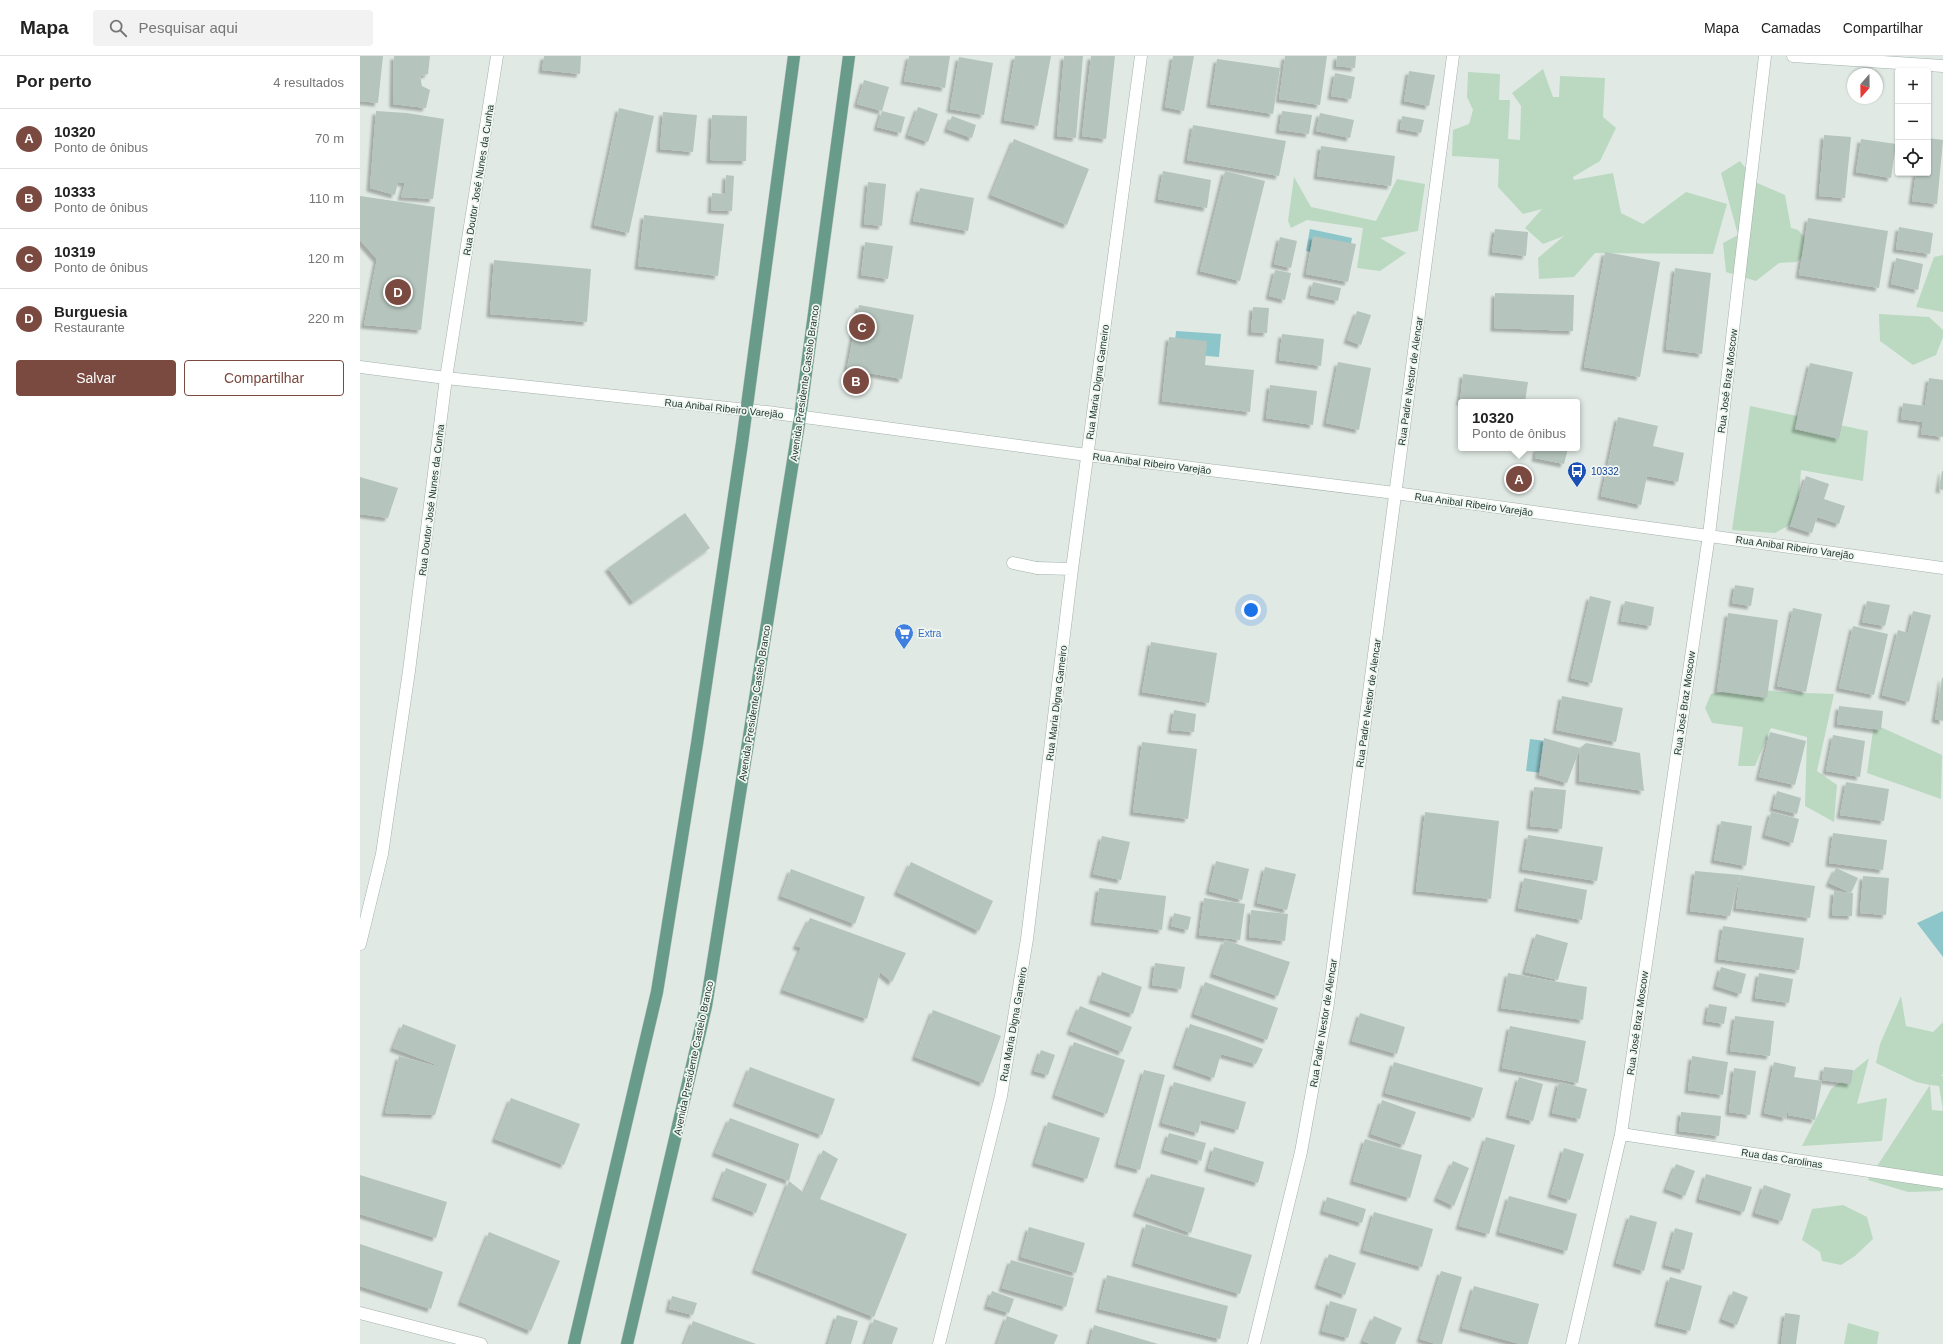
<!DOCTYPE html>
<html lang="pt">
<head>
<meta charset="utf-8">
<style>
  :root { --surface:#fff; --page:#f2f2f2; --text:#222; --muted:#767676; --line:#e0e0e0; --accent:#7a493f }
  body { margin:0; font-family:Arial,sans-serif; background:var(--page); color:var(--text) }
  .controls { position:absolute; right:12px; top:12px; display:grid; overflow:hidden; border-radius:4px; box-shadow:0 1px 3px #0004 }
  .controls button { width:36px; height:36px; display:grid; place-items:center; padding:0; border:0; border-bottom:1px solid var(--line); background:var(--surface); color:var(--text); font:20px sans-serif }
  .compass { position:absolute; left:1487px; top:12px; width:36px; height:36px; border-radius:50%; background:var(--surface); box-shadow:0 1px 3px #0004; rotate:200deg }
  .you { position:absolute; left:891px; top:554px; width:14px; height:14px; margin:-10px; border:3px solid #fff; border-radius:50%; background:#1a73e8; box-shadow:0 0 0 6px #1a73e833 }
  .badge { display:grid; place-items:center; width:26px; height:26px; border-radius:50%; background:var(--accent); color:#fff; font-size:13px; font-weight:700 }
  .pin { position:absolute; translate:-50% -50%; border:2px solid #fff; box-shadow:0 1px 4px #0006 }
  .popup { position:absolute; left:1098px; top:343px; width:122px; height:52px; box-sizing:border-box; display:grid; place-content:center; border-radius:4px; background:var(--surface); filter:drop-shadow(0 1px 3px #0005); font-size:13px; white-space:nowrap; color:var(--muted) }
  .popup b { font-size:15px; color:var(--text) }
  .popup::after { content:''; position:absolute; left:50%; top:100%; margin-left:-8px; border:8px solid transparent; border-top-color:var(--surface) }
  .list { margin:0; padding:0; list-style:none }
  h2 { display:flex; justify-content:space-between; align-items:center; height:52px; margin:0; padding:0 16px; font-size:17px }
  h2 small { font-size:13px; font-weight:400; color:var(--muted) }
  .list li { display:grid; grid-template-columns:26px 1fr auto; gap:12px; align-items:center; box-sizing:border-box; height:60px; padding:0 16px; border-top:1px solid var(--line) }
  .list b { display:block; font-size:15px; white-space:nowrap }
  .list p { margin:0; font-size:13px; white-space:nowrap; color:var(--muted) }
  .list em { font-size:13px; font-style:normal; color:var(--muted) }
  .actions { display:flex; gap:8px; padding:12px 16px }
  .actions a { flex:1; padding:9px 0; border:1px solid var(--accent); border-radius:4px; text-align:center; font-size:14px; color:var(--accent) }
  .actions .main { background:var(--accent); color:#fff }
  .icon { flex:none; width:22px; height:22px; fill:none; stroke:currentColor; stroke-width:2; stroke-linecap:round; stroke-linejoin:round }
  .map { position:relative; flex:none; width:1583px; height:1288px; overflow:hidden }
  header { display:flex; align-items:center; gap:24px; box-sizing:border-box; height:56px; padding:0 20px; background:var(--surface); border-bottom:1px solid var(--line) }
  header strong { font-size:19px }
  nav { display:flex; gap:22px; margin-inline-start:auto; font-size:14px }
  .search { width:280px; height:36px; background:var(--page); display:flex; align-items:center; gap:10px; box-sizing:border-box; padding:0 14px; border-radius:4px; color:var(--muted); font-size:15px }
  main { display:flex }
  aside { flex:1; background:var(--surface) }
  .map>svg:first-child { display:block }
  .green { fill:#bad9c0 }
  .water { fill:#8cc5ca }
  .building { fill:#b5c4bd; filter:url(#shadow) }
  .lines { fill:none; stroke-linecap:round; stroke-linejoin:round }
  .service-casing { stroke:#a3b0aa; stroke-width:13 }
  .minor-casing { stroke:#a3b0aa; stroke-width:13 }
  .tertiary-casing { stroke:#a3b0aa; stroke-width:13 }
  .secondary-casing { stroke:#a0b4ab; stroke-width:13 }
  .primary-casing { stroke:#bdc3c1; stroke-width:13 }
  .service { stroke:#fff; stroke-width:12 }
  .minor { stroke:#fff; stroke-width:12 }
  .tertiary { stroke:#fff; stroke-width:12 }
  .secondary { stroke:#fff; stroke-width:12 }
  .primary { stroke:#689b8a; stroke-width:12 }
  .labels { text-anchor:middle; stroke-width:3.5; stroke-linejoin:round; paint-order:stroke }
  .street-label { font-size:10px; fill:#223830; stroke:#f0f6f2 }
  .transit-label { font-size:10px; fill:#164399; stroke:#f0f6f2; text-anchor:start }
  .shop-label { font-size:10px; fill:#366cbe; stroke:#f0f6f2; text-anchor:start }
</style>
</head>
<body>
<header>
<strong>Mapa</strong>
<div class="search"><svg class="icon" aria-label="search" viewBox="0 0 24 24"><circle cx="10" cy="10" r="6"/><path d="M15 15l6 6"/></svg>Pesquisar aqui</div>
<nav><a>Mapa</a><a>Camadas</a><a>Compartilhar</a></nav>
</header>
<main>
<aside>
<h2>Por perto<small>4 resultados</small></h2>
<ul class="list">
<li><span class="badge">A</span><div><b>10320</b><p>Ponto de ônibus</p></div><em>70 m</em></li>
<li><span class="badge">B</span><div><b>10333</b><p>Ponto de ônibus</p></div><em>110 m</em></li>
<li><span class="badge">C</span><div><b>10319</b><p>Ponto de ônibus</p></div><em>120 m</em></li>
<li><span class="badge">D</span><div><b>Burguesia</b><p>Restaurante</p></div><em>220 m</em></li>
</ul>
<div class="actions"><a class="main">Salvar</a><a>Compartilhar</a></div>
</aside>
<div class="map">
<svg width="1583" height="1288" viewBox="0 0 1583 1288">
  <defs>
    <filter id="shadow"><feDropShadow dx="-3.5" dy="3.5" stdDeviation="1" flood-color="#0004"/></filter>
  </defs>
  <rect width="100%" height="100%" fill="#e0e9e4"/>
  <path class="green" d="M1183,13L1193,41H1199L1200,20L1245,22L1243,61L1256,72L1240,105L1213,121L1214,124L1253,117L1261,157L1283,168L1326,136L1367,148L1353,198L1235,197L1214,221L1179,223L1178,202L1204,180L1183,188L1165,172L1182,153L1163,158L1138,131L1139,103L1092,100L1093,74L1109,68L1113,54L1107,41L1108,16L1140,18L1139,44H1150L1148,83L1160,84L1161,50L1152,37Z
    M1380,105L1397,127L1425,139L1431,172L1438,174L1455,193L1436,206L1419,207L1396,225L1366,216L1363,187L1378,179L1361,117Z
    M934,121L951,151L1016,165L1037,123L1065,128L1058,175L1020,182L1046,197L1020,215L997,212L1003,172L947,164L931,172L928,165Z
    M1583,199V256L1556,251L1574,201Z
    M1519,258L1569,261L1583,274V281L1576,299L1553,309L1520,285Z
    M1390,350L1508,375L1503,425L1441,414L1437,465L1415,477L1372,474Z
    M1389,632L1421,636L1474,638L1457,715L1477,729L1474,766L1445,750L1447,681L1411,672L1395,710H1378L1383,671L1352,667L1345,652L1351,638Z
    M1514,668L1582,699L1581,743L1507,717Z
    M1541,940L1546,970L1573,976L1583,966V1018L1581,1020H1583V1054L1579,1030L1570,1029L1572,1054L1583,1055V1134L1580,1135L1548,1136L1508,1124L1570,1029L1556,1026L1516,1007L1520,988Z
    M1509,1002L1497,1048L1527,1042L1522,1085L1442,1090L1471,1033Z
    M1483,1149L1507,1161L1513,1183L1495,1200L1481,1209L1462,1205L1460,1196L1442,1184L1452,1153Z
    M1488,1267L1519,1276L1517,1288H1484Z"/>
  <path class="water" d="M950,173L992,182L988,203L946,195Z
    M816,275L861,278L859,301L814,297Z
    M1170,683L1185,685L1190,718L1166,715Z
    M1583,855V901L1557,867Z"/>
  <path class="building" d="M0,0H23L18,47L0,45Z
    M34,0H70L68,18L60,20L62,30L70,34L66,52L33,48Z
    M184,0H221L220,18L182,14Z
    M549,0H590L585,32L544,25Z
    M655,0H691L678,70L644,64Z
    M704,0H723L716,82L697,80Z
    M731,0H755L746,83L722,80Z
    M813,0H834L824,55L805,51Z
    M925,0H967L960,49L919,43Z
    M977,0H996L995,12L976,10Z
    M599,1L633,7L624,59L590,53Z
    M857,3L920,12L913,58L850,48Z
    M1049,15L1075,19L1069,50L1044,45Z
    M975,17L995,21L991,43L971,40Z
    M504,24L529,31L522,55L497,48Z
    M558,51L578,58L568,86L548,79Z
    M259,52L294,60L269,177L234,169Z
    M16,55L47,57L84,63L73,143L41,141L45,127L38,126L35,139L10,132Z
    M522,55L545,61L541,77L517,71Z
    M922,55L952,59L949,78L919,74Z
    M303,56L337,59L333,96L300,93Z
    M960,57L994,64L990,82L956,75Z
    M352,59L387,60L386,105L350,104Z
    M592,60L616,69L612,82L587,73Z
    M1042,60L1064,64L1061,77L1040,73Z
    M833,69L926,85L919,120L827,104Z
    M1464,79L1491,81L1485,142L1459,140Z
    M1568,82L1583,84L1577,148L1552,145L1556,117H1568Z
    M654,83L729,113L707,169L631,139Z
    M1501,83L1536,88L1531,122L1496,116Z
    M961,90L1035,100L1031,130L957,120Z
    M803,115L851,124L847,152L798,143Z
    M865,115L905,125L880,225L840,215Z
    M366,119L374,120L372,155L351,154L352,137L365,138Z
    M508,126L526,128L522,170L504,168Z
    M560,132L614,142L608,175L553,165Z
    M0,140L75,151L61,274L4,269L17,203L0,184Z
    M284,159L364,168L358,220L278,210Z
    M1448,162L1528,175L1519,232L1439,219Z
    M1539,171L1573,177L1570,198L1536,193Z
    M1135,173L1168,176L1166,200L1132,196Z
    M953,180L996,188L988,226L946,218Z
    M920,181L937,185L931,212L914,208Z
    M505,186L533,190L528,223L501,219Z
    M1245,196L1300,206L1280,321L1224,311Z
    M1536,202L1563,208L1558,234L1531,228Z
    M134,204L231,213L227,266L130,258Z
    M1315,212L1351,217L1342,298L1306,293Z
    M915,214L931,217L925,244L909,240Z
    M953,226L981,232L978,245L950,239Z
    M1135,237L1214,239L1213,275L1134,272Z
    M499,249L554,259L542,323L487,313Z
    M893,251L909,252L907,277L891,276Z
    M997,255L1011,259L1001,289L987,284Z
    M922,278L964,283L961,310L919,304Z
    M809,281L847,285L845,309L894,314L890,356L802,345Z
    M978,306L1011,312L999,374L966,367Z
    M1450,307L1493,316L1479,383L1435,373Z
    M1103,318L1168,326L1165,346H1100Z
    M1569,322L1583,324V381L1561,378L1563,366L1541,363L1543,347L1565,350Z
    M910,329L957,335L953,369L906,362Z
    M1258,361L1298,370L1293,390L1324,397L1318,426L1287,420L1281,449L1241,440Z
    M1177,392H1208L1204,408L1175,402Z
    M1582,415H1583V434L1579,433Z
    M1446,420L1469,428L1464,443L1485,450L1479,468L1457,461L1452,477L1430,470Z
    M0,421L38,432L28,462L0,458Z
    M325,457L350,492L273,546L248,512Z
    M1375,529L1394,532L1391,550L1372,547Z
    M1230,540L1251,545L1232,627L1211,622Z
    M1265,545L1294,551L1291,570L1261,565Z
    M1507,545L1530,549L1525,570L1502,566Z
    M1433,552L1462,558L1446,636L1417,630Z
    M1553,555L1571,559L1549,646L1522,639L1538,574L1548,577Z
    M1368,557L1418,564L1407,642L1357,635Z
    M1493,570L1528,578L1514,639L1479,632Z
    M791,586L857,597L849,647L782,636Z
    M1582,622H1583V665L1575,663Z
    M1202,640L1263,652L1256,686L1196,674Z
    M1479,650L1523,655L1521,674L1477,668Z
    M814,654L836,658L834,676L811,674Z
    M1410,676L1446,685L1435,729L1399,721Z
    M1473,679L1505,685L1500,721L1466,715Z
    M1184,682L1220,692L1207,727L1179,719Z
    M782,686L837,693L828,763L773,756Z
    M1226,687L1280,697L1284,735L1219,725L1220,692Z
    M1486,726L1529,733L1524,765L1480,759Z
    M1174,731L1206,734L1202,773L1170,770Z
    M1417,735L1441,742L1437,758L1413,752Z
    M1065,756L1139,765L1131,843L1056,835Z
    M1411,756L1439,763L1433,787L1405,779Z
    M1361,765L1392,770L1386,810L1354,804Z
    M1473,777L1527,784L1523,814L1469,807Z
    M1168,779L1243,791L1237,825L1162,813Z
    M742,780L770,786L761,824L733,818Z
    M856,805L889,813L882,844L849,835Z
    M551,806L633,845L619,875L537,836Z
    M905,811L936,818L927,854L897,847Z
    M1476,812L1498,822L1491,837H1493L1492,860L1472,859L1474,835L1491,837L1469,827Z
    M431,813L505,841L495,868L421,840Z
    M1335,815L1380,819L1370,860L1330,855Z
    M1380,819L1455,830L1450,862L1376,852Z
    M1503,820L1529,822L1526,859L1500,857Z
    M1164,822L1227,834L1222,864L1158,852Z
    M739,832L806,840L802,874L734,866Z
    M844,842L885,848L880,884L839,879Z
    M891,854L928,858L925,885L889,881Z
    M814,857L831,861L828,874L811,870Z
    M450,862L546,897L532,926L520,916L507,963L423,934L441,892L459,898L436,890Z
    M1363,870L1444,882L1439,914L1358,903Z
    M1176,878L1208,887L1198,924L1165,916Z
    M865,884L930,906L918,940L853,918Z
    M795,907L825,911L821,933L792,929Z
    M1361,911L1386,918L1381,938L1356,930Z
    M742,916L782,931L773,958L732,944Z
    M1148,917L1227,931L1223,964L1141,952Z
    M1399,917L1433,923L1429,947L1395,942Z
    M845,926L918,952L907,984L834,958Z
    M1349,948L1367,951L1364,968L1346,965Z
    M720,950L772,971L762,996L710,975Z
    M573,954L641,980L623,1027L555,1001Z
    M1000,957L1045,971L1037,998L992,985Z
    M1375,960L1414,965L1410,1000L1370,995Z
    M43,968L96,989L75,1059L25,1057L39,1000L87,1013L33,992Z
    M830,968L868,980L903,993L896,1008L861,998L854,1022L816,1009Z
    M1150,970L1226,985L1218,1027L1142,1012Z
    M714,986L765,1004L747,1058L695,1039Z
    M681,994L695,999L688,1019L674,1015Z
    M1332,1000L1368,1006L1363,1039L1328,1034Z
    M1034,1006L1123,1032L1114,1062L1025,1037Z
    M1414,1006L1436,1011L1434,1021L1462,1025L1455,1064L1428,1059L1430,1042L1426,1062L1404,1057Z
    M390,1011L475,1043L462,1079L376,1047Z
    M1464,1011L1493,1014L1491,1028L1462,1024Z
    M1374,1012L1396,1015L1390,1059L1369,1056Z
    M784,1014L805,1019L780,1114L758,1108Z
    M1159,1021L1183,1028L1173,1065L1149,1059Z
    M814,1026L886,1046L878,1074L841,1064L838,1077L802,1067Z
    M1199,1026L1227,1033L1220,1063L1192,1057Z
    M151,1042L220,1068L204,1109L135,1083Z
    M1022,1044L1056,1056L1044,1089L1011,1078Z
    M1321,1056L1361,1060L1359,1080L1319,1075Z
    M370,1062L439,1088L429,1125L355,1097Z
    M688,1066L740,1082L727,1123L675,1107Z
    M809,1077L846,1087L841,1105L804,1094Z
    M1126,1081L1155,1089L1129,1178L1099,1170Z
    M1005,1083L1062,1099L1050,1142L993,1125Z
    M854,1091L904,1106L898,1127L848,1112Z
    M1204,1092L1224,1098L1210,1144L1191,1138Z
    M463,1094L478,1103L460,1143L547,1178L514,1261L395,1214L429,1125L444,1137Z
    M1093,1105L1109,1112L1094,1150L1077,1142Z
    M1316,1108L1335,1115L1325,1140L1306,1133Z
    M366,1112L407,1128L396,1157L355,1141Z
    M791,1118L845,1132L831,1177L776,1157Z
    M1346,1118L1392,1131L1384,1156L1339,1143Z
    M0,1119L87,1146L76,1182L0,1158Z
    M1404,1129L1431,1138L1422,1165L1395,1157Z
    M1149,1140L1217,1158L1207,1195L1139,1176Z
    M967,1141L1006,1153L1002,1167L963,1155Z
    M1014,1156L1073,1173L1062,1211L1003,1194Z
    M1270,1159L1297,1166L1284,1215L1256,1207Z
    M786,1168L892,1199L880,1238L775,1207Z
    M669,1171L725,1187L716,1217L661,1201Z
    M1315,1172L1333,1177L1324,1214L1305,1209Z
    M129,1176L200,1205L171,1275L101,1246Z
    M0,1188L83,1216L71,1253L0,1230Z
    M969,1198L996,1207L985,1239L958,1229Z
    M651,1204L714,1222L706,1251L642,1232Z
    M1081,1215L1102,1221L1082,1288H1076L1060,1283Z
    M747,1219L868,1250L860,1283L739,1253Z
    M1310,1221L1342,1230L1330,1275L1298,1267Z
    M1114,1230L1179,1248L1168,1288H1160L1102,1272Z
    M632,1235L654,1243L649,1257L627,1250Z
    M1373,1235L1388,1241L1377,1269L1362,1263Z
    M312,1240L337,1247L333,1259L309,1253Z
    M970,1245L997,1253L988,1282L962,1275Z
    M1425,1257L1440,1259L1436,1288H1421Z
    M477,1259L498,1265L491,1288H468Z
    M647,1260L698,1279L694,1288H637Z
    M1014,1260L1042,1272L1035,1288H1011L1003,1285Z
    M514,1263L538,1272L532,1288H505Z
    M333,1265L396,1288H324Z
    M734,1269L798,1288H729Z"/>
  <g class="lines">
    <defs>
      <path id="service" d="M653,507L677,512"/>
      <path id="minor" d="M677,512L712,513
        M0,888L22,798L49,615L86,322L137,0
        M1261,1078L1583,1126
        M0,1257L121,1288
        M579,1288L641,1040L667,883L712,513L781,0
        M894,1288L941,1096L968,947L1093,0
        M1212,1288L1261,1078L1349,479L1405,0"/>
      <path id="tertiary" d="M0,311L86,322L407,356L727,399L1035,437L1583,512"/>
      <path id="secondary" d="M1433,0L1583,10"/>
      <path id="primary" d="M214,1288L297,936L337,688L382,387L434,0
        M267,1288L346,950L440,361L489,0"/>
    </defs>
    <use href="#service" class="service-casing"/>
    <use href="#minor" class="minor-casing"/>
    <use href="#tertiary" class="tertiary-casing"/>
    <use href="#secondary" class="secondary-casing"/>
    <use href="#primary" class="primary-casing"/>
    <use href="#service" class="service"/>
    <use href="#minor" class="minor"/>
    <use href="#tertiary" class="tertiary"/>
    <use href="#secondary" class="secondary"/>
    <use href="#primary" class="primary"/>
  </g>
  <defs>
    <symbol id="bus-pin" viewBox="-11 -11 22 30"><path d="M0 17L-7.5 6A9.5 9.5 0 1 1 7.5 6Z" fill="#1a4fb4" stroke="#f0f6f2"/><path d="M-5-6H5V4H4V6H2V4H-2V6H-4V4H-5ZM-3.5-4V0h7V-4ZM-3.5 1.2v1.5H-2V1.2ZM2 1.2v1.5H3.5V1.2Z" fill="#fff"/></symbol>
    <symbol id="supermarket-pin" viewBox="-11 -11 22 30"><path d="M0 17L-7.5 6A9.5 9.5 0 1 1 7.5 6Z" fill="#3f7fe0" stroke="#f0f6f2"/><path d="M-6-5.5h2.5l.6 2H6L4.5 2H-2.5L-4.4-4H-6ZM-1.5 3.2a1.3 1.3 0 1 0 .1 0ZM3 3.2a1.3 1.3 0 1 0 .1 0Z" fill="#fff"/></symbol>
  </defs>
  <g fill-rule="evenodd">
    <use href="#bus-pin" x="1206" y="404" width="22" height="30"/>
    <use href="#supermarket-pin" x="533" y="566" width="22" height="30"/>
  </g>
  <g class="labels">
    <g class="street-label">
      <text transform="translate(118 124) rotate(-81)" y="4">Rua Doutor José Nunes da Cunha</text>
      <text transform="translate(1050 325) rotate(-82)" y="4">Rua Padre Nestor de Alencar</text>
      <text transform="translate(1367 325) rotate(-83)" y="4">Rua José Braz Moscow</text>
      <text transform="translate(737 326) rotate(-82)" y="4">Rua Maria Digna Gameiro</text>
      <text transform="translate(444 327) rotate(-82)" y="4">Avenida Presidente Castelo Branco</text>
      <text transform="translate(364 352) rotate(6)" y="4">Rua Anibal Ribeiro Varejão</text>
      <text transform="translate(792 407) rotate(7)" y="4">Rua Anibal Ribeiro Varejão</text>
      <text transform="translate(71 444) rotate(-83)" y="4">Rua Doutor José Nunes da Cunha</text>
      <text transform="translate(1114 448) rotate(8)" y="4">Rua Anibal Ribeiro Varejão</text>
      <text transform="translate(1435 491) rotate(8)" y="4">Rua Anibal Ribeiro Varejão</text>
      <text transform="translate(394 647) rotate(-81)" y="4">Avenida Presidente Castelo Branco</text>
      <text transform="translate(696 647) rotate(-83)" y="4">Rua Maria Digna Gameiro</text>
      <text transform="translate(1008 647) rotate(-82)" y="4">Rua Padre Nestor de Alencar</text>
      <text transform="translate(1324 647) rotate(-82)" y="4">Rua José Braz Moscow</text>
      <text transform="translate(963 967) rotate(-81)" y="4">Rua Padre Nestor de Alencar</text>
      <text transform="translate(1277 967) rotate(-82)" y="4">Rua José Braz Moscow</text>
      <text transform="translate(653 968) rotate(-80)" y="4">Rua Maria Digna Gameiro</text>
      <text transform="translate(333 1002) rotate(-78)" y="4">Avenida Presidente Castelo Branco</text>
      <text transform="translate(1422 1102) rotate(9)" y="4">Rua das Carolinas</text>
    </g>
    <g class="transit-label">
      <text x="1231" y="419">10332</text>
    </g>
    <g class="shop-label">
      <text x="558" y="581">Extra</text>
    </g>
  </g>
</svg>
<div class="controls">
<button>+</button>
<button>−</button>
<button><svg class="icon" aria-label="locate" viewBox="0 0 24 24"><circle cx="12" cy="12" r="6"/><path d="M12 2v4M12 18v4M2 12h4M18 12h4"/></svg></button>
</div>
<svg class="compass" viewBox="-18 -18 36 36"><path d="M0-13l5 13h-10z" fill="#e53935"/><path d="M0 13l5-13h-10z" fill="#767676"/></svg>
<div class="you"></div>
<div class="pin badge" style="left:1159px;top:423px">A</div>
<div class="popup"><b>10320</b>Ponto de ônibus</div>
<div class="pin badge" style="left:496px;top:325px">B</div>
<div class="pin badge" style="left:502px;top:271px">C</div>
<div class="pin badge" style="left:38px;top:236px">D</div>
</div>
</main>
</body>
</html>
